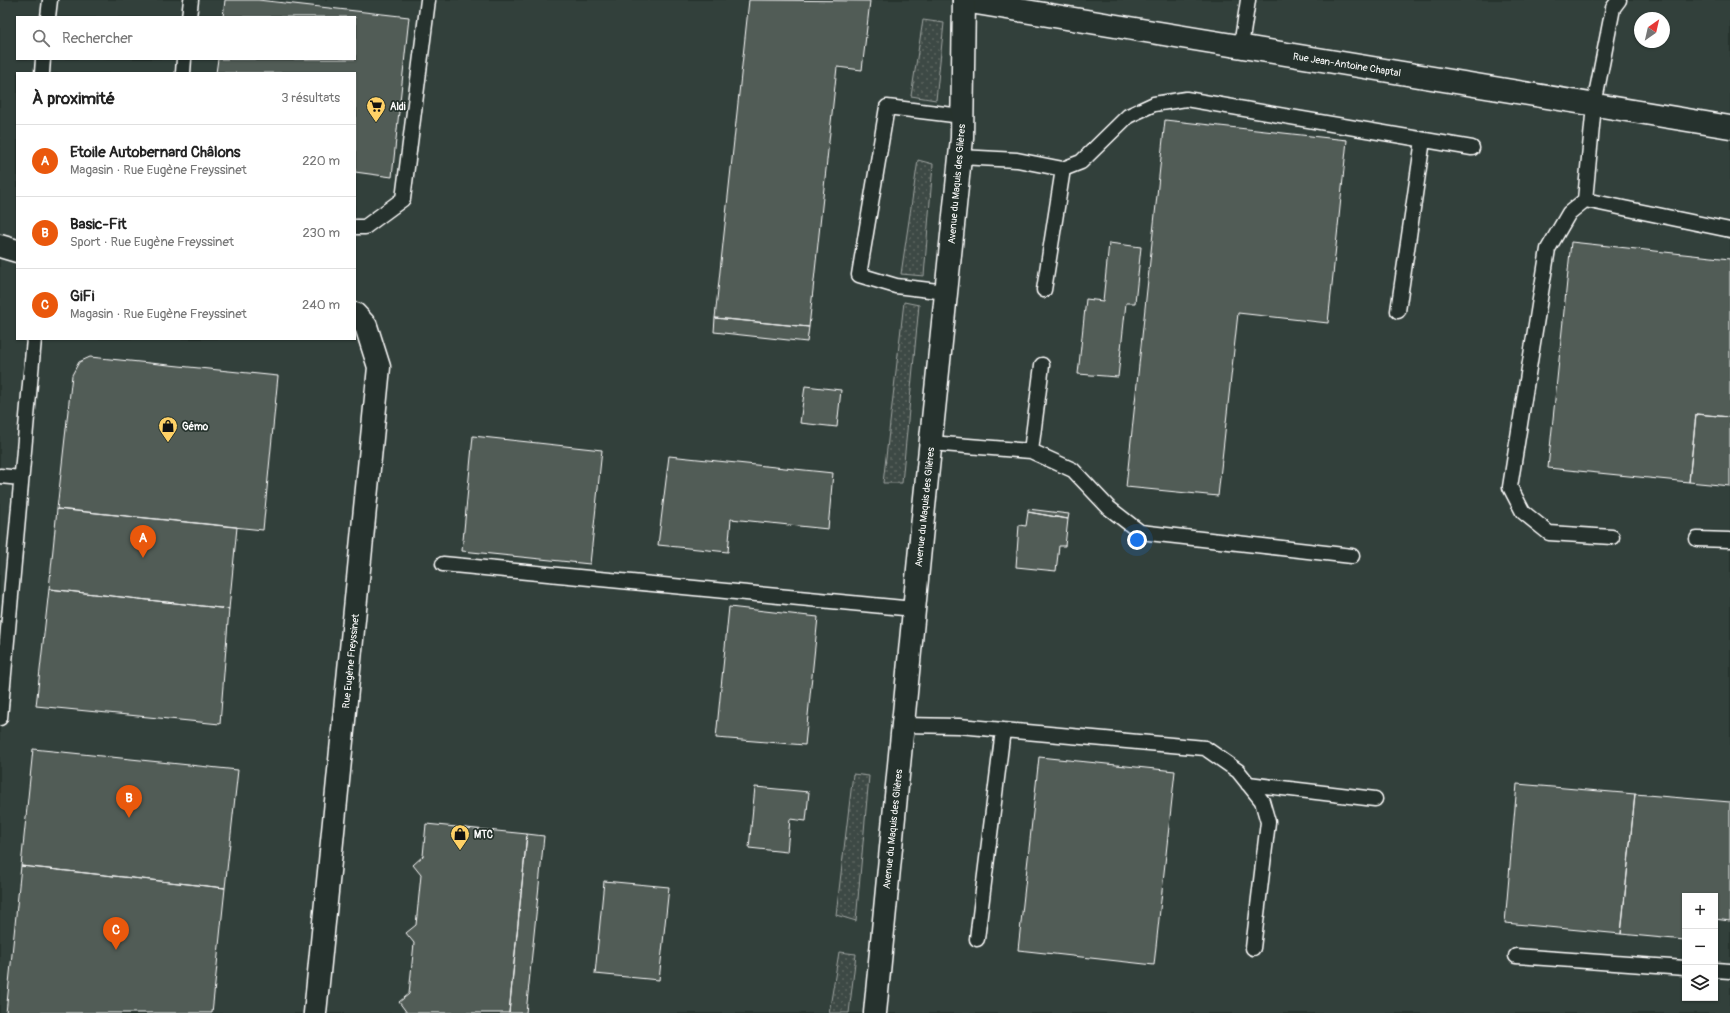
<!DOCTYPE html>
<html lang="fr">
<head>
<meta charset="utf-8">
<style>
  :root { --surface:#fff; --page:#f2f2f2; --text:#222; --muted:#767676; --line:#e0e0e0; --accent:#ea580c }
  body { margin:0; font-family:Pangolin,sans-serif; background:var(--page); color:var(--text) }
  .controls { position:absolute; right:12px; bottom:12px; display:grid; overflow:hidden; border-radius:0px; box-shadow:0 1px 3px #0004 }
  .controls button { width:36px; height:36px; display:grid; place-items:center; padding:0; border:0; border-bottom:1px solid var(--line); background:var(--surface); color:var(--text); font:20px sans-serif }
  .compass { position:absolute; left:1634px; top:12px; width:36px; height:36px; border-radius:50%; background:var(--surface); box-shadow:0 1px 3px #0004; rotate:34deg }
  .you { position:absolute; left:1137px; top:540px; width:14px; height:14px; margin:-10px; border:3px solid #fff; border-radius:50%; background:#1a73e8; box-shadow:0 0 0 6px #1a73e833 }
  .badge { display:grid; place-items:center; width:26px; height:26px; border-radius:50%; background:var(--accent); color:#fff; font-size:13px; font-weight:700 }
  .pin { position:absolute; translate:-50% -33px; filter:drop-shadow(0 1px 2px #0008) }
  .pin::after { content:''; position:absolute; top:21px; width:14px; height:12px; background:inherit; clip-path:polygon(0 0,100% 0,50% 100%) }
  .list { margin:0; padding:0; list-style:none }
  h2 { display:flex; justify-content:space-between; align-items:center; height:52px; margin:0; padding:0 16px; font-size:17px }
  h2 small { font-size:13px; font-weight:400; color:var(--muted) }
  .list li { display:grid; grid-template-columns:26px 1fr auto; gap:12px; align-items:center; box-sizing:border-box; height:72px; padding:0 16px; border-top:1px solid var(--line) }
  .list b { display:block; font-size:15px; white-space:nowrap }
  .list p { margin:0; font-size:13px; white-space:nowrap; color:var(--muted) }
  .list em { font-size:13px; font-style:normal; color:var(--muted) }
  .icon { flex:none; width:22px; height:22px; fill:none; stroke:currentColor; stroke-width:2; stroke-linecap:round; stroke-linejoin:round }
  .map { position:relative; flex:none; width:1730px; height:1013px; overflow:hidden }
  .search { position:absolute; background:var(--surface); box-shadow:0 1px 3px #0004; left:16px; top:16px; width:340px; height:44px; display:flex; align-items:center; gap:10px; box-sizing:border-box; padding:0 14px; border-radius:0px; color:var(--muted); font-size:15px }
  .panel { position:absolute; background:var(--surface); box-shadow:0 1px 3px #0004; left:16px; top:72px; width:340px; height:268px; border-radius:0px }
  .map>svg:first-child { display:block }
  .built { fill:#333f3a; fill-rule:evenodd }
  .grass { fill:url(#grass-dots); stroke:#9ea4a2 }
  .building { fill:#515c57; stroke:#fff }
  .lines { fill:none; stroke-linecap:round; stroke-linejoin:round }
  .service-casing { stroke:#fff; stroke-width:17 }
  .minor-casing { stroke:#fff; stroke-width:25 }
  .secondary-casing { stroke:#fff; stroke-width:25 }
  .service { stroke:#26332d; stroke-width:14 }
  .minor { stroke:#26332d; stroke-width:22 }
  .secondary { stroke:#26332d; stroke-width:22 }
  .labels { text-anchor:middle; stroke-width:3.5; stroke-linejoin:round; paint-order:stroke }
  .street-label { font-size:10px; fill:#fff; stroke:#26332d }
  .poi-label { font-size:10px; font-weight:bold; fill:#fff; stroke:#26332d; text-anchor:start }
</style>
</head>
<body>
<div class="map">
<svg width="1730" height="1013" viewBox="0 0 1730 1013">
  <defs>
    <pattern id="grass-dots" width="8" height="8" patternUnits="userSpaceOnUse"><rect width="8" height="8" fill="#3e4944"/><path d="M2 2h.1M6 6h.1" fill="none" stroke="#5b6460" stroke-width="1.8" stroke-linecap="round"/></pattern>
  </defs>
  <rect width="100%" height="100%" fill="#26332d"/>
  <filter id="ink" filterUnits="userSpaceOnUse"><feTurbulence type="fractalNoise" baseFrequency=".025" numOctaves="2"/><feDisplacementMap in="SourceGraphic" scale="8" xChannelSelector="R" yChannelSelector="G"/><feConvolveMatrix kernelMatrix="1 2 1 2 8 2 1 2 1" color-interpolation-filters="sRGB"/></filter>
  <g filter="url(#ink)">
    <path class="built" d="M0,0H1730V1013H0ZM17,17H355V59H17ZM1640,18H1664V42H1640ZM17,73H355V339H17ZM1685,896H1715V998H1685Z"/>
    <path class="grass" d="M923,20L944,23L936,100L911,96Z
      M918,160L933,164L924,276L901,274Z
      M904,302L919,305L902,483H883Z
      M853,774L869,776L856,921L836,915Z
      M839,952L856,954L849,1013H829Z"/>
    <path class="building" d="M225,0H258L409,17L392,177L355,172V73H216L218,59H355V17H223Z
      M749,0L870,1L862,70L837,67L809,327L715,318Z
      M1165,120L1347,140L1328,323L1238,313L1218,496L1126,487Z
      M1571,242L1730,259V417L1696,414L1689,482L1548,468Z
      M1109,243L1141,247L1135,303H1126L1118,377L1078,374L1086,299L1103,301Z
      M715,318L809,327L807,342L714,332Z
      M90,357L278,376L263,530L57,509L72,375L79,362Z
      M805,386L841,390L837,427L800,423Z
      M1696,414L1730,417V486L1689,482Z
      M473,436L602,450L590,564L462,551Z
      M669,456L833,473L828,529L731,519L728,552L658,545Z
      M57,509L237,527L229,609L49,589Z
      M1028,509L1069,514L1068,519L1028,512Z
      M1028,512L1068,519L1065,546H1059L1056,571L1016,567L1019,525L1026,526Z
      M49,589L229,609L220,724L36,706Z
      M729,607L818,617L805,745L716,738Z
      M33,749L238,770L225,888L21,866Z
      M1039,757L1175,771L1154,965L1018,950Z
      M1517,784L1635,794L1621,934L1505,923Z
      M755,787L809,792L806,821L790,819L787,852L749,848Z
      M1635,794L1730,802V921L1715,919V896H1685V940L1621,934Z
      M426,824L527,834L509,1013H407L399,1002L409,994L414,943L406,933L416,925L421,875L413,865L423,856Z
      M527,834L544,836L526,1013H509Z
      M21,866L225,888L212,1013H6Z
      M604,881L669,887L659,980L595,974Z"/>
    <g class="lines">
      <defs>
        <path id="service" d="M48,17L50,0
          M189,17L191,0
          M1241,46L1248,0
          M42,73L43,59
          M183,73L184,59
          M960,157L1017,160L1063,169L1081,162L1128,116L1154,104L1186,99L1472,148
          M1585,200L1730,230
          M355,227H365L403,199L428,0
          M1044,290L1063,169
          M946,292L896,286L859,275L887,107L962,116
          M1398,311L1423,140
          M930,443L1031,451L1073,470L1109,508L1140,532L1352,556
          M1031,451L1042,365
          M0,476L21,478
          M1612,537L1549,533L1523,512L1510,487L1548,249L1569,213L1585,200L1594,105L1613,8L1619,0
          M1697,539L1730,540
          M443,564L914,609
          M0,718L34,339
          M903,725L959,726L1205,748L1238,771L1262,801L1268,822L1253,948
          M1248,784L1375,799
          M977,939L1003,730
          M1516,956L1685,968
          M1715,970L1730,971"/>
        <path id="minor" d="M964,1L1730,127
          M0,246L17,251
          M315,1013L379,367L366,326L355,314"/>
        <path id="secondary" d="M875,1013L924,507L962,138L964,0"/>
      </defs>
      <use href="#service" class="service-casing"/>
      <use href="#minor" class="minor-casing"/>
      <use href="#secondary" class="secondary-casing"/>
      <use href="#service" class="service"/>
      <use href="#minor" class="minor"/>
      <use href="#secondary" class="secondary"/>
    </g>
  </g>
  <defs>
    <symbol id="supermarket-pin" viewBox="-11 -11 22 30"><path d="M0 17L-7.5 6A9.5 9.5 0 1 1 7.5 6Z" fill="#ffd166" stroke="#26332d"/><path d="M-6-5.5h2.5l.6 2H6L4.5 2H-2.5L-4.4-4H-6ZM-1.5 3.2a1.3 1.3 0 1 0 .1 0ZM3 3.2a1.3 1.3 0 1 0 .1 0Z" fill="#111"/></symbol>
    <symbol id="shop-pin" viewBox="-11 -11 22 30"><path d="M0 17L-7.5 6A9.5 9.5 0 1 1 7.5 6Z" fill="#ffd166" stroke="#26332d"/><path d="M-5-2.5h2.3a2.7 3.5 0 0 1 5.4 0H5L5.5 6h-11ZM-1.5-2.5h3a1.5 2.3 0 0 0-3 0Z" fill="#111"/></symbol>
  </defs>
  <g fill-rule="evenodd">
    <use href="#supermarket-pin" x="365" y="95" width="22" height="30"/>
    <use href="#shop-pin" x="157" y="415" width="22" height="30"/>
    <use href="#shop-pin" x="449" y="823" width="22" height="30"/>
  </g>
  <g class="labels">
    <g class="street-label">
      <text transform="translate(1347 64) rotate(9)" y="4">Rue Jean-Antoine Chaptal</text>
      <text transform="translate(956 184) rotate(-85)" y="4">Avenue du Maquis des Glières</text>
      <text transform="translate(924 507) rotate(-84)" y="4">Avenue du Maquis des Glières</text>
      <text transform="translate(350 661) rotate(-84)" y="4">Rue Eugène Freyssinet</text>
      <text transform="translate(892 829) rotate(-84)" y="4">Avenue du Maquis des Glières</text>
    </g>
    <g class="poi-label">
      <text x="390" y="110">Aldi</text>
      <text x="182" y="430">Gémo</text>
      <text x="474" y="838">MTC</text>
    </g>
  </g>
</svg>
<div class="controls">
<button>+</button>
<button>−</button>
<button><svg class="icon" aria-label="layers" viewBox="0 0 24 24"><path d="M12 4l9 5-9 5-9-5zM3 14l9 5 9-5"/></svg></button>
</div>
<svg class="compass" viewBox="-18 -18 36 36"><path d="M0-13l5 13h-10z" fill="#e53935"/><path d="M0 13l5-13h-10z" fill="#767676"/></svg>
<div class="you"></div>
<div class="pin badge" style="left:143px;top:558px">A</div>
<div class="pin badge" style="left:129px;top:818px">B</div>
<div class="pin badge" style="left:116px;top:950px">C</div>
<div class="search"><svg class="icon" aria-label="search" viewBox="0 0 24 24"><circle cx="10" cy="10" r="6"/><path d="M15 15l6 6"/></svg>Rechercher</div>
<section class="panel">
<h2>À proximité<small>3 résultats</small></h2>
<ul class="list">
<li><span class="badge">A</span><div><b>Etoile Autobernard Châlons</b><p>Magasin · Rue Eugène Freyssinet</p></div><em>220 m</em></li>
<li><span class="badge">B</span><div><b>Basic-Fit</b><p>Sport · Rue Eugène Freyssinet</p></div><em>230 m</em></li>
<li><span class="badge">C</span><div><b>GiFi</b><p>Magasin · Rue Eugène Freyssinet</p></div><em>240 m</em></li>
</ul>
</section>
</div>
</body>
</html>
